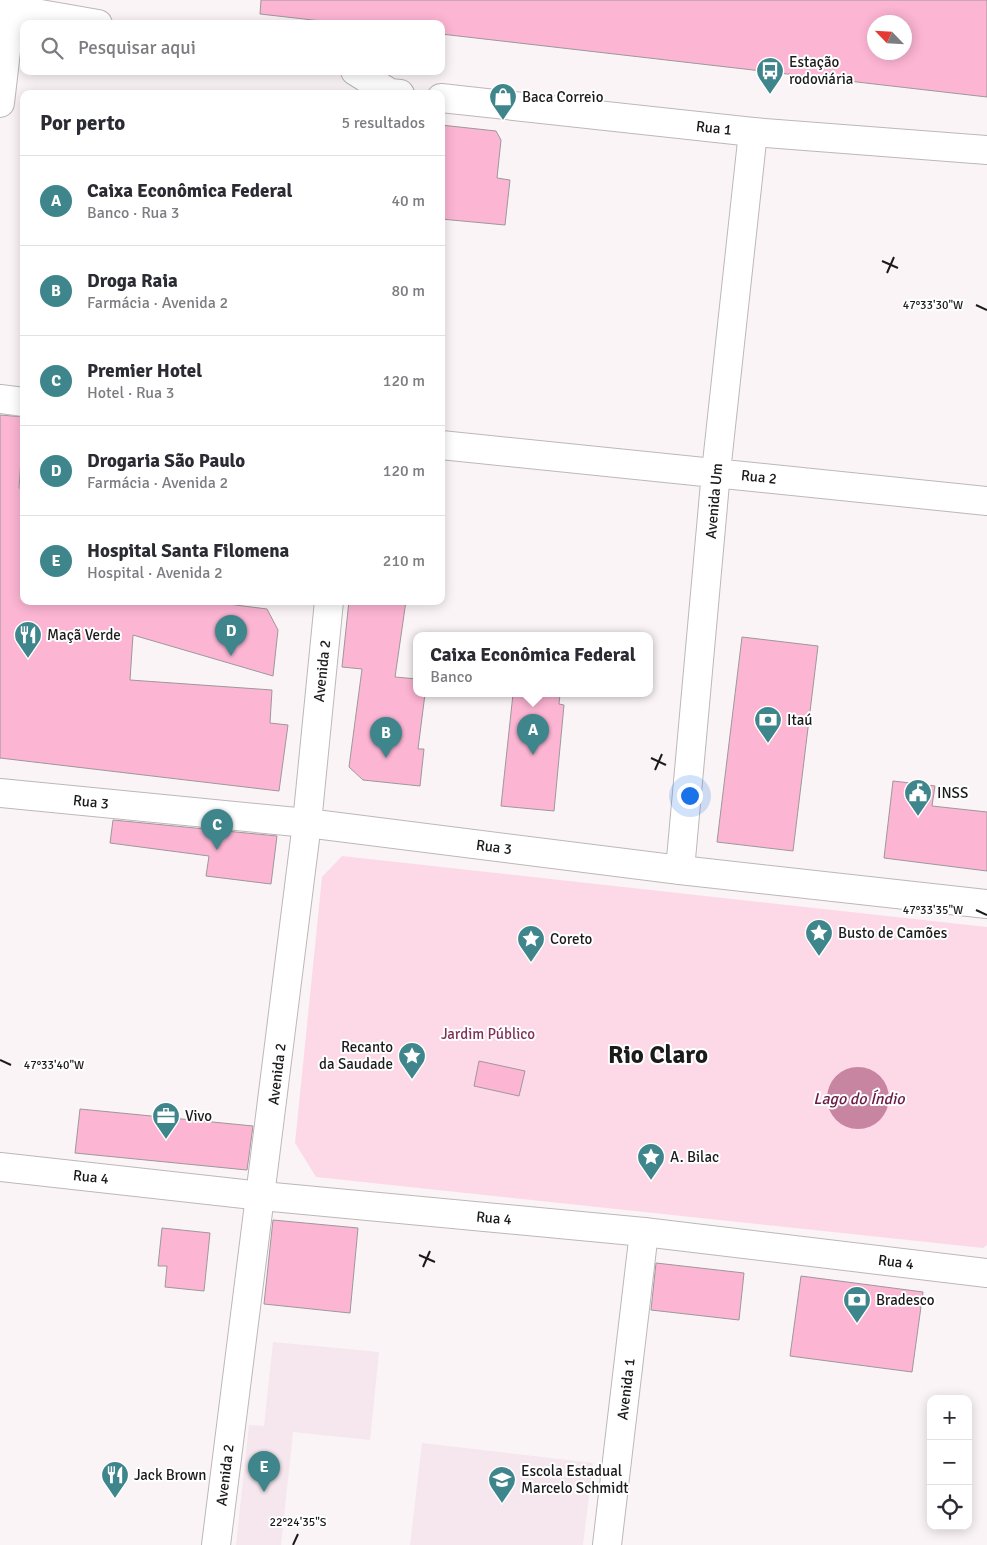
<!DOCTYPE html>
<html lang="pt">
<head>
<meta charset="utf-8">
<style>
  :root { --surface:#fff; --page:#f7f7f7; --text:#2b2b33; --muted:#7c7c81; --line:#e1e1e2; --accent:#3e868c }
  body { margin:0; font-family:Signika,sans-serif; background:var(--page); color:var(--text) }
  .controls { position:absolute; right:15px; bottom:15px; display:grid; overflow:hidden; border-radius:10px; box-shadow:0 2px 12px #0003 }
  .controls button { width:45px; height:45px; display:grid; place-items:center; padding:0; border:0; border-bottom:1px solid var(--line); background:var(--surface); color:var(--text); font:25px sans-serif }
  .compass { position:absolute; left:867px; top:15px; width:45px; height:45px; border-radius:50%; background:var(--surface); box-shadow:0 2px 12px #0003; rotate:295deg }
  .you { position:absolute; left:689px; top:795px; width:18px; height:18px; margin:-12px; border:4px solid #fff; border-radius:50%; background:#1a73e8; box-shadow:0 0 0 8px #1a73e833 }
  .badge { display:grid; place-items:center; width:32px; height:32px; border-radius:50%; background:var(--accent); color:#fff; font-size:16px; font-weight:700 }
  .pin { position:absolute; translate:-50% -41px; filter:drop-shadow(0 1px 2px #0008) }
  .pin::after { content:''; position:absolute; top:26px; width:18px; height:15px; background:inherit; clip-path:polygon(0 0,100% 0,50% 100%) }
  .popup { position:absolute; left:413px; top:632px; width:240px; height:65px; box-sizing:border-box; display:grid; place-content:center; border-radius:10px; background:var(--surface); filter:drop-shadow(0 1px 4px #0005); font-size:16px; white-space:nowrap; color:var(--muted) }
  .popup b { font-size:19px; color:var(--text) }
  .popup::after { content:''; position:absolute; left:50%; top:100%; margin-left:-10px; border:10px solid transparent; border-top-color:var(--surface) }
  .list { margin:0; padding:0; list-style:none }
  h2 { display:flex; justify-content:space-between; align-items:center; height:65px; margin:0; padding:0 20px; font-size:21px }
  h2 small { font-size:16px; font-weight:400; color:var(--muted) }
  .list li { display:grid; grid-template-columns:32px 1fr auto; gap:15px; align-items:center; box-sizing:border-box; height:90px; padding:0 20px; border-top:1px solid var(--line) }
  .list b { display:block; font-size:19px; white-space:nowrap }
  .list p { margin:0; font-size:16px; white-space:nowrap; color:var(--muted) }
  .list em { font-size:16px; font-style:normal; color:var(--muted) }
  .icon { flex:none; width:28px; height:28px; fill:none; stroke:currentColor; stroke-width:2; stroke-linecap:round; stroke-linejoin:round }
  .map { position:relative; flex:none; width:987px; height:1545px; overflow:hidden }
  .search { position:absolute; background:var(--surface); box-shadow:0 2px 12px #0003; left:20px; top:20px; width:425px; height:55px; display:flex; align-items:center; gap:12px; box-sizing:border-box; padding:0 18px; border-radius:10px; color:var(--muted); font-size:19px }
  .panel { position:absolute; background:var(--surface); box-shadow:0 2px 12px #0003; left:20px; top:90px; width:425px; height:515px; border-radius:10px }
  .map>svg:first-child { display:block }
  .built { fill:#f5e7ed }
  .green { fill:#fdd9e7 }
  .water { fill:#c885a2 }
  .building { fill:#fcb5d3; stroke:#9d989a; fill-rule:evenodd }
  .lines { fill:none; stroke-linecap:round; stroke-linejoin:round }
  .minor-casing { stroke:#bcb7b9; stroke-width:30 }
  .major-casing { stroke:#bcb7b9; stroke-width:30 }
  .minor { stroke:#fff; stroke-width:28 }
  .major { stroke:#fff; stroke-width:28 }
  .ticks { fill:none; stroke:#1c1b1b; stroke-width:2 }
  .labels { text-anchor:middle; stroke-width:4; stroke-linejoin:round; paint-order:stroke }
  .poi-label { font-size:15px; fill:#1c1b1b; stroke:#fff; text-anchor:start }
  .street-label { font-size:15px; fill:#1c1b1b; stroke:#fff }
  .park-label { font-size:15px; fill:#813058; stroke:#fff }
  .water-label { font-size:16px; font-style:italic; fill:#6a1a44; stroke:#fff }
  .town-label { font-size:25px; font-weight:bold; fill:#1c1b1b; stroke:#fff }
  .ticks-label { font-size:12px; text-anchor:middle; fill:#1c1b1b; stroke:#fff; stroke-width:4; stroke-linejoin:round; paint-order:stroke }
</style>
</head>
<body>
<div class="map">
<svg width="987" height="1545" viewBox="0 0 987 1545">
  <rect width="100%" height="100%" fill="#faf4f6"/>
  <path class="built" d="M273,1342L379,1352L370,1440L293,1432L281,1545H236L249,1425L264,1426Z
    M422,1443L593,1463L583,1545H410Z"/>
  <path class="green" d="M342,856L987,927V1245L983,1248L316,1177L295,1143L322,877Z"/>
  <path class="water" d="M827 1098a31 31 0 1 1 62 0a31 31 0 1 1-62 0Z"/>
  <path class="building" d="M261,0H987V97L441,34V24H348L260,14ZM874,22H904V52H874Z
    M441,125L496,131L501,140L497,178L510,180L505,225L441,219Z
    M0,415L24,417L19,488L24,489V601H204L267,609L278,630L273,676L133,635L130,680L272,690L270,723L288,725L279,791L0,758Z
    M349,601H406L395,677L417,679V694H425L418,749H424L420,786L363,780L349,767L362,669L342,667Z
    M742,637L818,646L793,851L717,842Z
    M513,694H560L559,704L564,705L554,811L501,806Z
    M893,781L935,786L932,806L987,812V871L884,858Z
    M113,820L277,836L271,884L206,876L209,856L110,843Z
    M479,1061L525,1071L519,1096L474,1086Z
    M80,1109L253,1126L247,1170L75,1153Z
    M273,1220L358,1228L350,1313L264,1304Z
    M162,1228L210,1233L204,1291L165,1287L167,1266H158Z
    M656,1263L744,1273L739,1320L651,1310Z
    M801,1276L923,1292L912,1372L790,1356Z"/>
  <g class="lines">
    <defs>
      <path id="minor" d="M0,103L11,8
        M0,399L24,402
        M441,445L987,501
        M680,870L716,472L753,132
        M216,1545L307,823L329,601
        M607,1545L644,1232"/>
      <path id="major" d="M0,7L98,24
        M355,71L390,93L400,94
        M441,98L753,132L987,150
        M0,793L307,823L680,870L987,904
        M0,1167L262,1196L644,1232L987,1273"/>
    </defs>
    <use href="#minor" class="minor-casing"/>
    <use href="#major" class="major-casing"/>
    <use href="#minor" class="minor"/>
    <use href="#major" class="major"/>
  </g>
  <path class="ticks" d="M882,261L898,268M887,273L894,257M976,305L987,310M651,758L666,765M655,770L662,754M976,910L987,915M0,1060L11,1065M419,1255L435,1262M423,1267L430,1251M293,1545L298,1534"/>
  <defs>
    <symbol id="bus-pin" viewBox="-11 -11 22 30"><path d="M0 17L-7.5 6A9.5 9.5 0 1 1 7.5 6Z" fill="#3e868c" stroke="#fff"/><path d="M-5-6H5V4H4V6H2V4H-2V6H-4V4H-5ZM-3.5-4V0h7V-4ZM-3.5 1.2v1.5H-2V1.2ZM2 1.2v1.5H3.5V1.2Z" fill="#fff"/></symbol>
    <symbol id="shop-pin" viewBox="-11 -11 22 30"><path d="M0 17L-7.5 6A9.5 9.5 0 1 1 7.5 6Z" fill="#3e868c" stroke="#fff"/><path d="M-5-2.5h2.3a2.7 3.5 0 0 1 5.4 0H5L5.5 6h-11ZM-1.5-2.5h3a1.5 2.3 0 0 0-3 0Z" fill="#fff"/></symbol>
    <symbol id="restaurant-pin" viewBox="-11 -11 22 30"><path d="M0 17L-7.5 6A9.5 9.5 0 1 1 7.5 6Z" fill="#3e868c" stroke="#fff"/><path d="M-5-6h1v4h1v-4h1v4h1v-4h1v5L-1.5 .5V6h-2V.5L-5-1ZM5-6V6H3V1.5H1.5Q1.5-4 5-6Z" fill="#fff"/></symbol>
    <symbol id="bank-pin" viewBox="-11 -11 22 30"><path d="M0 17L-7.5 6A9.5 9.5 0 1 1 7.5 6Z" fill="#3e868c" stroke="#fff"/><path d="M-6-4H6V4H-6ZM0-2.3a2.3 2.3 0 1 0 0 4.6a2.3 2.3 0 1 0 0-4.6Z" fill="#fff"/></symbol>
    <symbol id="civic-pin" viewBox="-11 -11 22 30"><path d="M0 17L-7.5 6A9.5 9.5 0 1 1 7.5 6Z" fill="#3e868c" stroke="#fff"/><path d="M-.6-6.5H3V-4.5H.6V-3L4-1V1h2V6H-6V1h2V-1L-.6-3ZM-1.2 2.5V6h2.4V2.5Z" fill="#fff"/></symbol>
    <symbol id="sight-pin" viewBox="-11 -11 22 30"><path d="M0 17L-7.5 6A9.5 9.5 0 1 1 7.5 6Z" fill="#3e868c" stroke="#fff"/><path d="M0-6L1.8-2.2L6-1.7L2.9 1.2L3.7 5.4L0 3.3L-3.7 5.4L-2.9 1.2L-6-1.7L-1.8-2.2Z" fill="#fff"/></symbol>
    <symbol id="office-pin" viewBox="-11 -11 22 30"><path d="M0 17L-7.5 6A9.5 9.5 0 1 1 7.5 6Z" fill="#3e868c" stroke="#fff"/><path d="M-6-3h4V-5.5h4V-3h4V5H-6ZM-1-4.5V-3h2v-1.5ZM-6 0V1H6V0Z" fill="#fff"/></symbol>
    <symbol id="school-pin" viewBox="-11 -11 22 30"><path d="M0 17L-7.5 6A9.5 9.5 0 1 1 7.5 6Z" fill="#3e868c" stroke="#fff"/><path d="M0-5L7-2L0 1L-7-2ZM-4 1L0 2.5L4 1V4Q0 6-4 4Z" fill="#fff"/></symbol>
  </defs>
  <g fill-rule="evenodd">
    <use href="#bus-pin" x="754" y="55" width="32" height="43"/>
    <use href="#shop-pin" x="487" y="81" width="32" height="43"/>
    <use href="#restaurant-pin" x="12" y="619" width="32" height="43"/>
    <use href="#bank-pin" x="752" y="704" width="32" height="43"/>
    <use href="#civic-pin" x="902" y="777" width="32" height="43"/>
    <use href="#sight-pin" x="803" y="917" width="32" height="43"/>
    <use href="#sight-pin" x="515" y="923" width="32" height="43"/>
    <use href="#sight-pin" x="396" y="1040" width="32" height="43"/>
    <use href="#office-pin" x="150" y="1100" width="32" height="43"/>
    <use href="#sight-pin" x="635" y="1141" width="32" height="43"/>
    <use href="#bank-pin" x="841" y="1284" width="32" height="43"/>
    <use href="#restaurant-pin" x="99" y="1459" width="32" height="43"/>
    <use href="#school-pin" x="486" y="1464" width="32" height="43"/>
  </g>
  <g class="labels">
    <g class="poi-label">
      <text x="789" y="67">Estação<tspan x="789" dy="17">rodoviária</tspan></text>
      <text x="522" y="102">Baca Correio</text>
      <text x="47" y="640">Maçã Verde</text>
      <text x="787" y="725">Itaú</text>
      <text x="937" y="798">INSS</text>
      <text x="838" y="938">Busto de Camões</text>
      <text x="550" y="944">Coreto</text>
      <text x="393" y="1052" text-anchor="end">Recanto<tspan x="393" dy="17">da Saudade</tspan></text>
      <text x="185" y="1121">Vivo</text>
      <text x="670" y="1162">A. Bilac</text>
      <text x="876" y="1305">Bradesco</text>
      <text x="521" y="1476">Escola Estadual<tspan x="521" dy="17">Marcelo Schmidt</tspan></text>
      <text x="134" y="1480">Jack Brown</text>
    </g>
    <g class="street-label">
      <text transform="translate(714 128) rotate(6)" y="5">Rua 1</text>
      <text transform="translate(759 477) rotate(6)" y="5">Rua 2</text>
      <text transform="translate(714 501) rotate(-85)" y="5">Avenida Um</text>
      <text transform="translate(322 671) rotate(-84)" y="5">Avenida 2</text>
      <text transform="translate(91 802) rotate(6)" y="5">Rua 3</text>
      <text transform="translate(494 847) rotate(7)" y="5">Rua 3</text>
      <text transform="translate(277 1074) rotate(-83)" y="5">Avenida 2</text>
      <text transform="translate(91 1177) rotate(6)" y="5">Rua 4</text>
      <text transform="translate(494 1218) rotate(5)" y="5">Rua 4</text>
      <text transform="translate(896 1262) rotate(7)" y="5">Rua 4</text>
      <text transform="translate(626 1389) rotate(-83)" y="5">Avenida 1</text>
      <text transform="translate(225 1475) rotate(-83)" y="5">Avenida 2</text>
    </g>
    <g class="park-label">
      <text x="488" y="1039">Jardim Público</text>
    </g>
    <g class="water-label">
      <text x="859" y="1104">Lago do Índio</text>
    </g>
    <g class="town-label">
      <text x="658" y="1063">Rio Claro</text>
    </g>
  </g>
  <g class="ticks-label">
    <text x="933" y="309">47°33'30"W</text>
    <text x="933" y="914">47°33'35"W</text>
    <text x="54" y="1069">47°33'40"W</text>
    <text x="298" y="1526">22°24'35"S</text>
  </g>
</svg>
<div class="controls">
<button>+</button>
<button>−</button>
<button><svg class="icon" aria-label="locate" viewBox="0 0 24 24"><circle cx="12" cy="12" r="6"/><path d="M12 2v4M12 18v4M2 12h4M18 12h4"/></svg></button>
</div>
<svg class="compass" viewBox="-18 -18 36 36"><path d="M0-13l5 13h-10z" fill="#e53935"/><path d="M0 13l5-13h-10z" fill="#7c7c81"/></svg>
<div class="you"></div>
<div class="pin badge" style="left:533px;top:755px">A</div>
<div class="popup"><b>Caixa Econômica Federal</b>Banco</div>
<div class="pin badge" style="left:386px;top:758px">B</div>
<div class="pin badge" style="left:217px;top:850px">C</div>
<div class="pin badge" style="left:231px;top:656px">D</div>
<div class="pin badge" style="left:264px;top:1492px">E</div>
<div class="search"><svg class="icon" aria-label="search" viewBox="0 0 24 24"><circle cx="10" cy="10" r="6"/><path d="M15 15l6 6"/></svg>Pesquisar aqui</div>
<section class="panel">
<h2>Por perto<small>5 resultados</small></h2>
<ul class="list">
<li><span class="badge">A</span><div><b>Caixa Econômica Federal</b><p>Banco · Rua 3</p></div><em>40 m</em></li>
<li><span class="badge">B</span><div><b>Droga Raia</b><p>Farmácia · Avenida 2</p></div><em>80 m</em></li>
<li><span class="badge">C</span><div><b>Premier Hotel</b><p>Hotel · Rua 3</p></div><em>120 m</em></li>
<li><span class="badge">D</span><div><b>Drogaria São Paulo</b><p>Farmácia · Avenida 2</p></div><em>120 m</em></li>
<li><span class="badge">E</span><div><b>Hospital Santa Filomena</b><p>Hospital · Avenida 2</p></div><em>210 m</em></li>
</ul>
</section>
</div>
</body>
</html>
